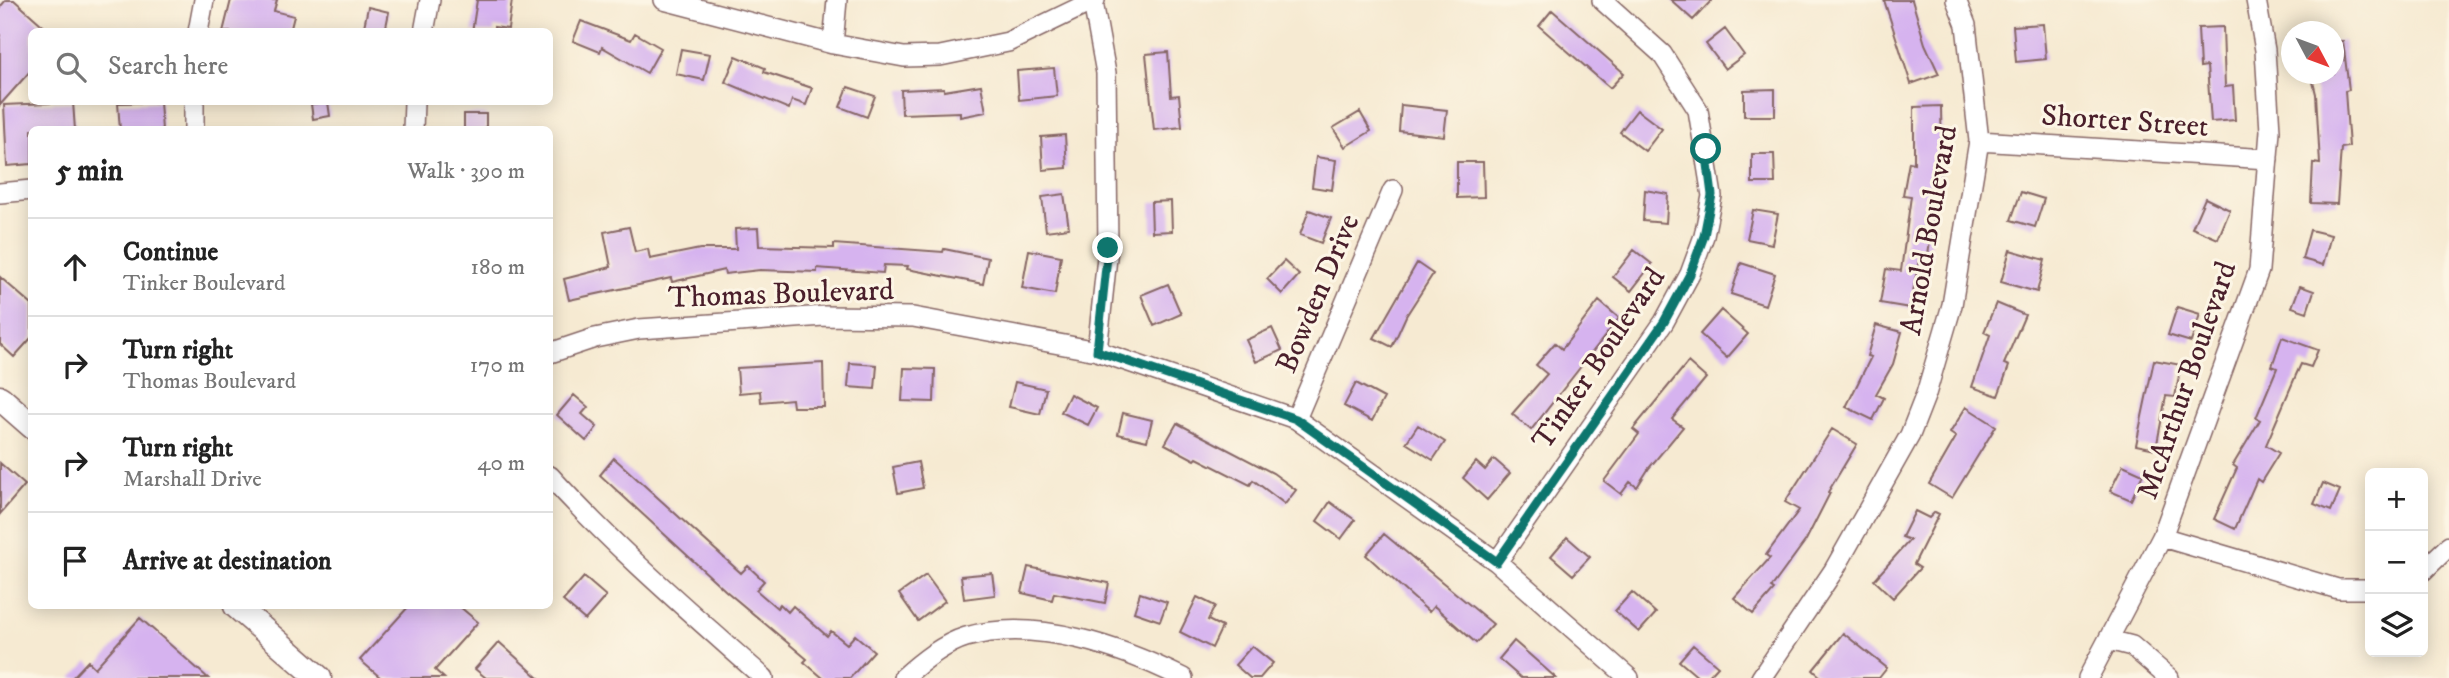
<!DOCTYPE html>
<html lang="en">
<head>
<meta charset="utf-8">
<style>
  :root { --surface:#fff; --page:#f2f2f2; --text:#222; --muted:#767676; --line:#e0e0e0 }
  body { margin:0; font-family:"IM FELL DW Pica",serif; background:var(--page); color:var(--text) }
  .controls { position:absolute; right:21px; bottom:21px; display:grid; overflow:hidden; border-radius:10px; box-shadow:0 4px 18px #0003 }
  .controls button { width:63px; height:63px; display:grid; place-items:center; padding:0; border:0; border-bottom:2px solid var(--line); background:var(--surface); color:var(--text); font:35px sans-serif }
  .compass { position:absolute; left:2281px; top:21px; width:63px; height:63px; border-radius:50%; background:var(--surface); box-shadow:0 4px 18px #0003; rotate:131deg }
  .stop { position:absolute; width:21px; height:21px; margin:-16px; border:5px solid #0f766e; border-radius:50%; background:#fff }
  .stop.end { background:#0f766e; border-color:#fff; box-shadow:0 2px 7px #0008 }
  .list { margin:0; padding:0; list-style:none }
  h2 { display:flex; justify-content:space-between; align-items:center; height:91px; margin:0; padding:0 28px; font-size:30px }
  h2 small { font-size:23px; font-weight:400; color:var(--muted) }
  .list li { display:grid; grid-template-columns:46px 1fr auto; gap:21px; align-items:center; box-sizing:border-box; height:98px; padding:0 28px; border-top:2px solid var(--line) }
  .list b { display:block; font-size:26px; white-space:nowrap }
  .list p { margin:0; font-size:23px; white-space:nowrap; color:var(--muted) }
  .list em { font-size:23px; font-style:normal; color:var(--muted) }
  .icon { flex:none; width:38px; height:38px; fill:none; stroke:currentColor; stroke-width:2; stroke-linecap:round; stroke-linejoin:round }
  .map { position:relative; flex:none; width:2449px; height:678px; overflow:hidden }
  .search { position:absolute; background:var(--surface); box-shadow:0 4px 18px #0003; left:28px; top:28px; width:525px; height:77px; display:flex; align-items:center; gap:18px; box-sizing:border-box; padding:0 24px; border-radius:10px; color:var(--muted); font-size:26px }
  .panel { position:absolute; background:var(--surface); box-shadow:0 4px 18px #0003; left:28px; top:126px; width:525px; height:483px; border-radius:10px }
  .map>svg:first-child { display:block }
  .building { fill:#d6b3ef }
  .lines { fill:none; stroke-linecap:round; stroke-linejoin:round }
  .minor-casing { stroke:#866665; stroke-width:22 }
  .major-casing { stroke:#866665; stroke-width:27 }
  .minor { stroke:#fff; stroke-width:19 }
  .major { stroke:#fff; stroke-width:24 }
  .route { stroke:#0f766e; stroke-width:9 }
  .labels { text-anchor:middle; stroke-width:6; stroke-linejoin:round; paint-order:stroke }
  .street-label { font-size:30px; fill:#4a1f2b; stroke:#fcf5e5 }
</style>
</head>
<body>
<div class="map">
<svg width="2449" height="678" viewBox="0 0 2449 678">
  <rect width="100%" height="100%" fill="#fcf5e5"/>
  <filter id="ink" filterUnits="userSpaceOnUse"><feTurbulence type="fractalNoise" baseFrequency=".0143" numOctaves="2"/><feDisplacementMap in="SourceGraphic" scale="14" xChannelSelector="R" yChannelSelector="G"/><feConvolveMatrix kernelMatrix="1 2 1 2 8 2 1 2 1" color-interpolation-filters="sRGB"/></filter>
  <filter id="wash" filterUnits="userSpaceOnUse"><feTurbulence type="fractalNoise" baseFrequency=".00686" numOctaves="4" result="noise"/><feDisplacementMap in="SourceGraphic" scale="28" xChannelSelector="R" yChannelSelector="G"/><feGaussianBlur stdDeviation="1.57" result="paint"/><feColorMatrix in="noise" values="0 0 0 0 0 0 0 0 0 0 0 0 0 0 0 0 0 1.4 0 .05"/><feComposite in="paint" operator="in"/></filter>
  <g filter="url(#wash)">
    <rect width="100%" height="100%" fill="#f6ead2"/>
    <g id="blocks">
      <path class="building" d="M6,0H14L50,32H32V69L0,105V7Z
        M231,0H277L274,11L294,16L290,32H223Z
        M477,0H512L508,29L494,27V32H472Z
        M1671,0H1712L1693,20Z
        M1884,0H1912L1925,44L1939,74L1911,84Z
        M368,7L389,12L385,32H363Z
        M1552,10L1624,73L1610,88L1539,26Z
        M581,21L631,40L635,33L661,48L647,73L602,47L600,52L573,41Z
        M2043,24L2046,59L2016,62L2013,26Z
        M2223,27L2225,87L2233,86L2235,120L2211,122L2207,66L2200,67L2198,28Z
        M1725,29L1744,55L1725,69L1706,44Z
        M2334,41H2343L2349,90L2345,91L2349,147L2341,148L2337,204L2311,203L2313,163L2320,164L2316,94L2311,74H2334Z
        M681,49L710,54L704,80L676,74Z
        M1168,52L1171,96L1179,95L1182,127L1154,130L1146,54Z
        M736,56L765,68L764,72L812,88L806,105L792,100L789,109L725,82Z
        M1054,68L1057,96L1019,100L1017,71Z
        M981,85L986,112L960,117V112L902,114L901,90L944,88V91Z
        M848,87L875,96L867,117L840,107Z
        M1775,89V116H1744V90Z
        M73,102L75,130H32V164L7,166L4,105Z
        M160,102L162,130H120L118,103Z
        M328,102L330,116L313,119L311,104Z
        M1401,105L1447,110L1444,136L1399,131Z
        M1941,106L1942,167L1928,255L1920,254L1910,308L1880,303L1886,269L1901,271L1911,196L1903,195L1909,162L1914,163V107Z
        M1637,110L1662,129L1645,151L1620,132Z
        M1360,112L1371,131L1345,147L1333,128Z
        M464,114H486V130H464Z
        M1065,135L1067,168L1043,170L1041,137Z
        M1752,154H1774L1775,183H1752Z
        M1316,157L1336,160L1332,190L1312,187Z
        M1457,162H1483L1484,197L1457,198Z
        M1645,190L1668,194L1666,223L1643,221Z
        M2021,192L2044,199L2035,227L2011,220Z
        M1064,194L1069,228L1046,231L1042,197Z
        M2205,198L2230,210L2218,239L2192,228Z
        M1171,201L1172,231L1152,232L1151,202Z
        M1309,210L1331,218L1321,243L1300,235Z
        M1753,210L1778,214L1772,244L1747,239Z
        M629,227L635,252L648,249L650,259L700,249H736L735,229L758,228L759,246L834,248V244L943,252L944,249L988,258L983,284L907,269L908,266L884,265L883,273L817,268V272L760,270L725,274L724,270L672,282L671,278L569,300L564,279L611,267L604,232Z
        M2310,230L2331,235L2323,265L2302,259Z
        M1029,250L1061,256L1055,294L1022,288Z
        M1634,250L1652,264L1631,291L1613,277Z
        M2010,250L2045,260L2037,292L2001,282Z
        M1284,261L1299,275L1282,294L1267,279Z
        M1417,263L1433,274L1406,316L1392,347L1374,338Z
        M1741,263L1775,274L1765,305L1731,294Z
        M0,277L32,305V337L14,357L0,344Z
        M1168,284L1181,314L1154,326L1141,295Z
        M2300,286L2314,291L2307,312L2292,307Z
        M1599,301L1619,318L1531,430L1512,414L1547,374L1536,365L1555,343L1562,349Z
        M1996,303L2025,315L2004,364L2009,366L1998,396L1972,387L1990,335L1984,332Z
        M2177,307L2200,314L2191,342L2168,335Z
        M1721,310L1748,334L1727,358L1700,334Z
        M1876,325L1902,332L1893,364L1876,394L1884,398L1873,420L1846,407L1871,357L1867,356Z
        M1272,328L1282,350L1256,362L1246,340Z
        M2282,337L2318,350L2311,367L2301,364L2296,375L2266,445L2279,453L2261,482L2257,479L2235,529L2214,519L2237,468L2233,465L2260,420L2256,418L2277,368L2272,366Z
        M2154,360L2181,365L2175,397L2166,396L2156,449L2136,445Z
        M1688,362L1706,378L1672,419L1683,427L1649,468L1637,487L1630,482L1621,494L1604,481L1639,434L1633,429Z
        M823,363L824,407H793L792,399L761,402L760,391L739,393L737,368Z
        M850,363L877,365L875,389L848,387Z
        M904,368L935,369L934,402L902,401Z
        M1015,382L1046,389L1040,414L1009,407Z
        M1356,383L1384,398L1372,421L1344,406Z
        M1070,394L1097,408L1088,425L1061,412Z
        M574,395L588,407L582,414L597,427L586,441L557,415Z
        M1966,407L1996,426L1952,498L1929,484L1956,437L1950,433Z
        M1123,413L1152,420L1147,441L1118,434Z
        M1177,423L1273,473L1296,490L1285,504L1253,480L1250,485L1197,458L1195,460L1165,444Z
        M1418,425L1445,442L1433,460L1406,443Z
        M1832,429L1857,444L1828,492L1830,493L1806,540L1771,588L1774,590L1753,614L1734,598L1770,558L1766,555L1799,510L1785,502Z
        M614,458L741,573L748,566L764,581L756,590L777,608L780,604L788,612L793,606L827,636L831,631L847,644L855,635L874,651L850,678H823L804,662L807,659L726,591L600,475Z
        M1494,459L1510,473L1487,500L1463,478L1476,462L1485,470Z
        M918,462L923,488L898,493L893,467Z
        M0,463L25,485L0,514Z
        M2123,465L2143,474L2131,500L2110,491Z
        M2323,483L2340,490L2331,511L2314,504Z
        M1330,502L1355,520L1341,539L1317,521Z
        M1915,511L1929,518L1935,512L1939,514L1914,564L1920,568L1893,598L1874,580L1910,540L1902,537Z
        M1384,534L1493,624L1476,643L1434,606L1429,612L1366,555Z
        M1567,537L1590,557L1573,575L1551,556Z
        M1028,567L1109,583L1105,603L1054,593L1052,600L1022,593Z
        M992,573L995,595L964,599L961,576Z
        M926,575L945,601L918,621L899,594Z
        M584,577L606,596L585,620L563,601Z
        M1632,592L1656,613L1639,632L1615,611Z
        M1140,593L1167,602L1160,621L1134,612Z
        M1197,597L1215,606L1208,620L1222,627L1212,648L1180,632Z
        M409,606H459L478,622L435,670L444,678H381L360,660Z
        M140,618L208,678H72L88,661L95,668Z
        M1843,633L1887,668L1879,678H1822L1813,670Z
        M1514,641L1530,655L1556,678H1521L1499,659Z
        M499,642L539,678H486L475,669Z
        M1693,645L1718,666L1707,678H1699L1679,661Z
        M1252,646L1273,663L1260,678H1250L1235,665Z"/>
    </g>
  </g>
  <g filter="url(#ink)">
    <use href="#blocks" fill-opacity="0" stroke="#866665" stroke-width="2"/>
    <g class="lines">
      <defs>
        <path id="minor" d="M664,0L833,44L904,57L940,56L1008,42L1095,0
          M1093,2L1106,73L1108,248L1097,351
          M198,32L204,0
          M424,32L430,0
          M833,44L837,0
          M194,130V102
          M413,130L414,102
          M1979,141L2268,159
          M0,193L32,190
          M550,353L595,338L639,329L824,316L913,317L1097,351L1296,419L1497,562L1629,678
          M1296,419L1393,190
          M550,476C616,549 691,613 764,678
          M2162,537L2338,589H2370
          M1497,562L1664,322L1690,274L1704,236L1712,196L1698,110L1662,54L1602,0
          M2423,571L2449,546
          M2109,640L2132,646L2169,678
          M903,678C921,662 943,644 966,637C1036,617 1121,647 1183,678
          M1761,678L1834,570L1910,435L1926,394L1952,305L1979,141L1966,25L1956,0
          M2088,678L2162,537L2259,270L2270,131L2265,50L2256,0"/>
        <path id="major" d="M0,398L32,426
          M236,606L319,678"/>
      </defs>
      <use href="#minor" class="minor-casing"/>
      <use href="#major" class="major-casing"/>
      <use href="#minor" class="minor"/>
      <use href="#major" class="major"/>
    </g>
  </g>
  <g class="lines" filter="url(#ink)">
    <path class="route" d="M1108,248L1097,351L1296,419L1497,562L1664,322L1690,274L1704,236L1712,195L1706,149"/>
  </g>
  <g class="labels">
    <g class="street-label">
      <text transform="translate(2125 120) rotate(4)" y="10">Shorter Street</text>
      <text transform="translate(1928 230) rotate(-80)" y="10">Arnold Boulevard</text>
      <text transform="translate(781 293) rotate(-2)" y="10">Thomas Boulevard</text>
      <text transform="translate(1317 293) rotate(-67)" y="10">Bowden Drive</text>
      <text transform="translate(1598 358) rotate(-56)" y="10">Tinker Boulevard</text>
      <text transform="translate(2186 380) rotate(-71)" y="10">McArthur Boulevard</text>
    </g>
  </g>
</svg>
<div class="controls">
<button>+</button>
<button>−</button>
<button><svg class="icon" aria-label="layers" viewBox="0 0 24 24"><path d="M12 4l9 5-9 5-9-5zM3 14l9 5 9-5"/></svg></button>
</div>
<svg class="compass" viewBox="-18 -18 36 36"><path d="M0-13l5 13h-10z" fill="#e53935"/><path d="M0 13l5-13h-10z" fill="#767676"/></svg>
<div class="stop" style="left:1706px;top:149px"></div>
<div class="stop end" style="left:1108px;top:248px"></div>
<div class="search"><svg class="icon" aria-label="search" viewBox="0 0 24 24"><circle cx="10" cy="10" r="6"/><path d="M15 15l6 6"/></svg>Search here</div>
<section class="panel">
<h2>5 min<small>Walk · 390 m</small></h2>
<ul class="list">
<li><svg class="icon" aria-label="ahead" viewBox="0 0 24 24"><path d="M12 20V5M6 11l6-6 6 6"/></svg><div><b>Continue</b><p>Tinker Boulevard</p></div><em>180 m</em></li>
<li><svg class="icon" aria-label="right" viewBox="0 0 24 24"><path d="M7 20v-9h11M14 6l5 5-5 5"/></svg><div><b>Turn right</b><p>Thomas Boulevard</p></div><em>170 m</em></li>
<li><svg class="icon" aria-label="right" viewBox="0 0 24 24"><path d="M7 20v-9h11M14 6l5 5-5 5"/></svg><div><b>Turn right</b><p>Marshall Drive</p></div><em>40 m</em></li>
<li><svg class="icon" aria-label="arrive" viewBox="0 0 24 24"><path d="M6 21V4h12l-3 4 3 4H6"/></svg><div><b>Arrive at destination</b></div></li>
</ul>
</section>
</div>
</body>
</html>
